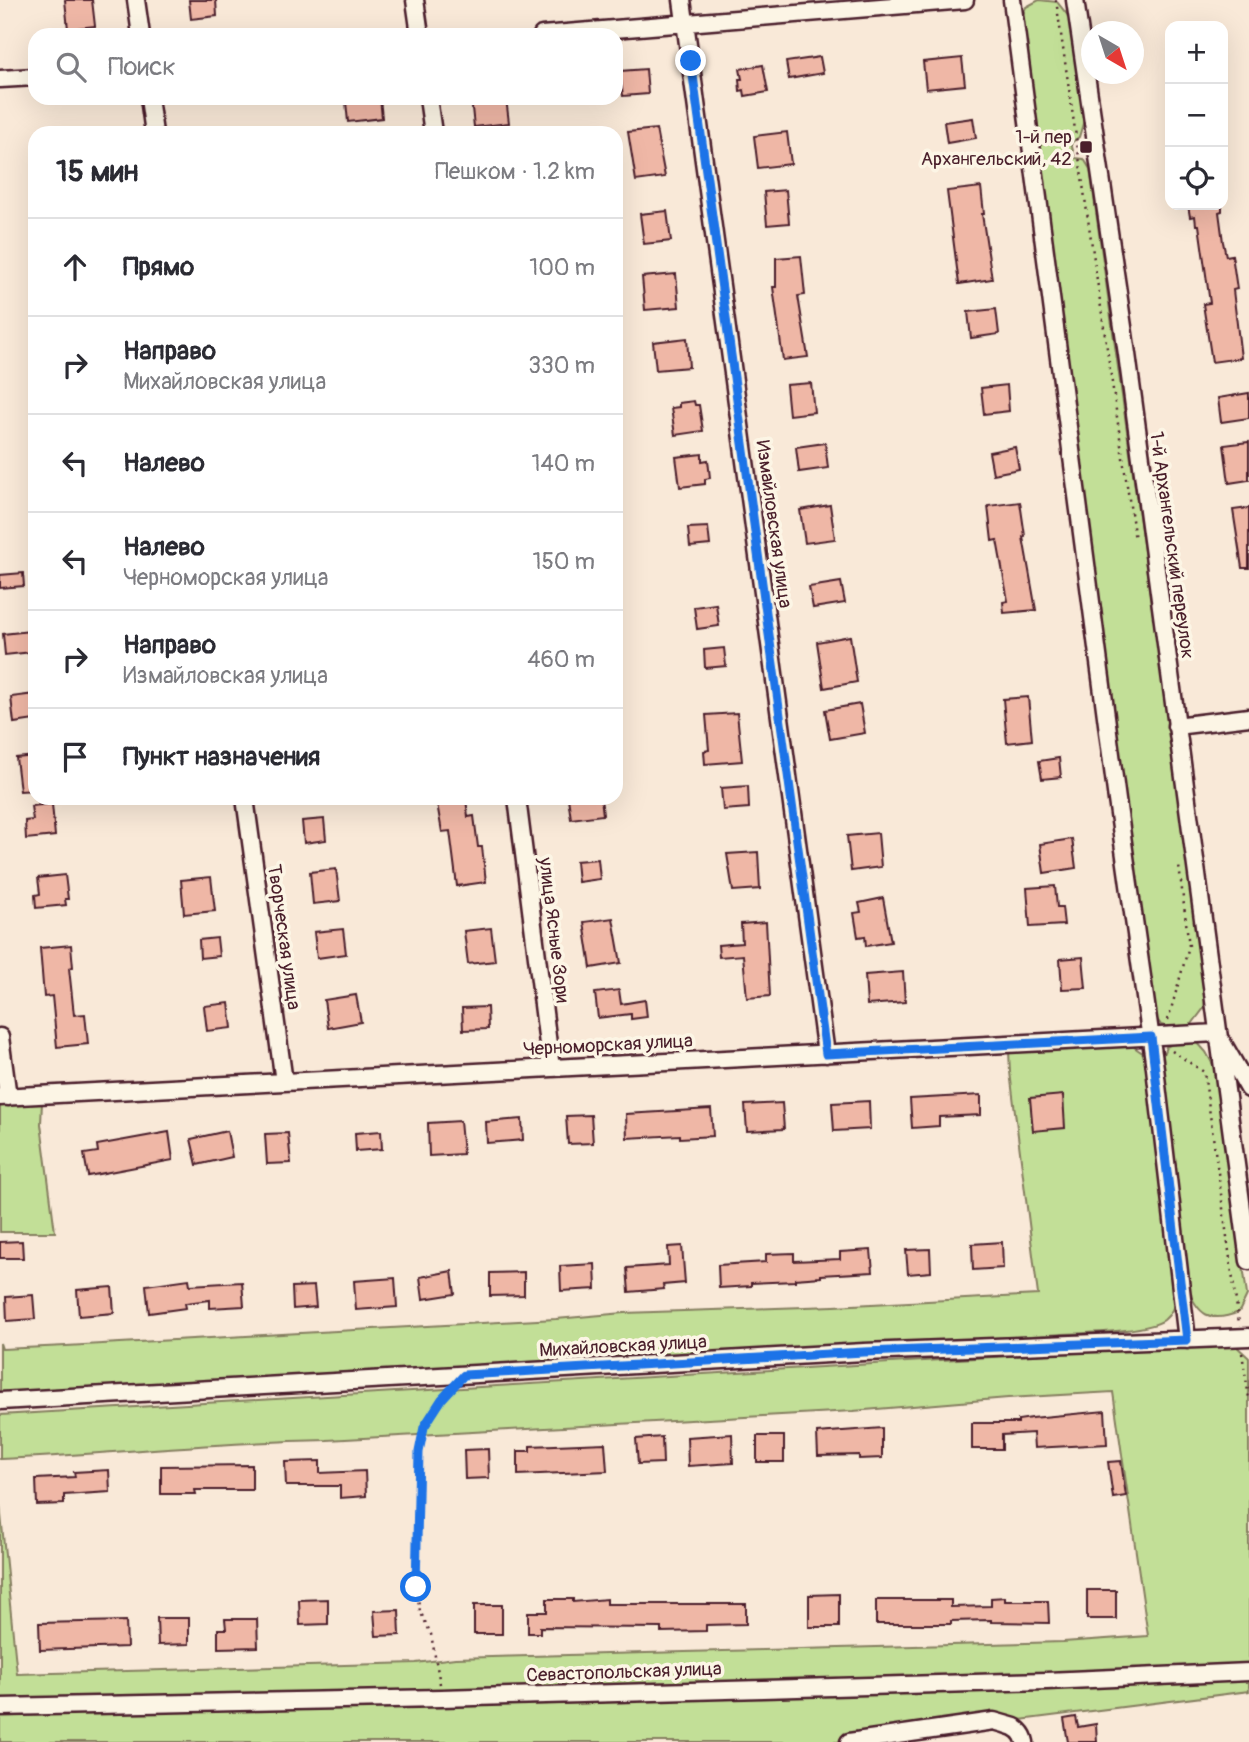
<!DOCTYPE html>
<html lang="ru">
<head>
<meta charset="utf-8">
<style>
  :root { --surface:#fff; --page:#f7f7f7; --text:#2b2b33; --muted:#7c7c81; --line:#e1e1e2 }
  body { margin:0; font-family:Pangolin,sans-serif; background:var(--page); color:var(--text) }
  .controls { position:absolute; right:21px; top:21px; display:grid; overflow:hidden; border-radius:14px; box-shadow:0 7px 28px #0002 }
  .controls button { width:63px; height:63px; display:grid; place-items:center; padding:0; border:0; border-bottom:2px solid var(--line); background:var(--surface); color:var(--text); font:35px sans-serif }
  .compass { position:absolute; left:1081px; top:21px; width:63px; height:63px; border-radius:50%; background:var(--surface); box-shadow:0 7px 28px #0002; rotate:141deg }
  .stop { position:absolute; width:21px; height:21px; margin:-16px; border:5px solid #1a73e8; border-radius:50%; background:#fff }
  .stop.end { background:#1a73e8; border-color:#fff; box-shadow:0 2px 7px #0008 }
  .list { margin:0; padding:0; list-style:none }
  h2 { display:flex; justify-content:space-between; align-items:center; height:91px; margin:0; padding:0 28px; font-size:30px }
  h2 small { font-size:23px; font-weight:400; color:var(--muted) }
  .list li { display:grid; grid-template-columns:46px 1fr auto; gap:21px; align-items:center; box-sizing:border-box; height:98px; padding:0 28px; border-top:2px solid var(--line) }
  .list b { display:block; font-size:26px; white-space:nowrap }
  .list p { margin:0; font-size:23px; white-space:nowrap; color:var(--muted) }
  .list em { font-size:23px; font-style:normal; color:var(--muted) }
  .icon { flex:none; width:38px; height:38px; fill:none; stroke:currentColor; stroke-width:2; stroke-linecap:round; stroke-linejoin:round }
  .map { position:relative; flex:none; width:1249px; height:1742px; overflow:hidden }
  .search { position:absolute; background:var(--surface); box-shadow:0 7px 28px #0002; left:28px; top:28px; width:595px; height:77px; display:flex; align-items:center; gap:18px; box-sizing:border-box; padding:0 24px; border-radius:21px; color:var(--muted); font-size:26px }
  .panel { position:absolute; background:var(--surface); box-shadow:0 7px 28px #0002; left:28px; top:126px; width:595px; height:679px; border-radius:21px }
  .map>svg:first-child { display:block }
  .green { fill:#c2df97; stroke:#867f61; stroke-width:2 }
  .building { fill:#efb7a6; stroke:#4a1f2b; stroke-width:2 }
  .lines { fill:none; stroke-linecap:round; stroke-linejoin:round }
  .minor-casing { stroke:#4a1f2b; stroke-width:21 }
  .path { stroke:#4a1f2b; stroke-width:2.5; stroke-dasharray:2 5; stroke-linecap:butt }
  .minor { stroke:#fcf5e5; stroke-width:16 }
  .route { stroke:#1a73e8; stroke-width:9 }
  .poi-dot { fill:#4a1f2b; stroke:#fcf5e5; stroke-width:2.5 }
  .labels { text-anchor:middle; stroke-width:7; stroke-linejoin:round; paint-order:stroke }
  .poi-label { font-size:19px; fill:#4a1f2b; stroke:#fcf5e5; text-anchor:end }
  .street-label { font-size:19px; fill:#4a1f2b; stroke:#fcf5e5 }
</style>
</head>
<body>
<div class="map">
<svg width="1249" height="1742" viewBox="0 0 1249 1742">
  <rect width="100%" height="100%" fill="#f9e9d8"/>
  <filter id="ink" filterUnits="userSpaceOnUse"><feTurbulence type="fractalNoise" baseFrequency=".0143" numOctaves="2"/><feDisplacementMap in="SourceGraphic" scale="14" xChannelSelector="R" yChannelSelector="G"/><feConvolveMatrix kernelMatrix="1 2 1 2 8 2 1 2 1" color-interpolation-filters="sRGB"/></filter>
  <g filter="url(#ink)">
    <path class="green" d="M1039,0L1057,2L1069,17L1085,117L1079,137L1071,143L1075,158L1084,159L1090,169L1206,990L1204,1008L1192,1024L1176,1029L1161,1025L1150,1009L1021,20L1026,7Z
      M1177,1042H1197L1206,1052L1217,1072L1247,1295L1239,1312C1210,1324 1198,1315 1187,1287L1161,1059L1166,1047Z
      M1131,1045L1144,1054L1148,1063L1176,1295C1174,1305 1173,1313 1164,1320C1146,1333 1073,1333 1048,1335L0,1393V1343L2,1349L66,1346L556,1319L624,1313L834,1306L1038,1295L1010,1072L1009,1051Z
      M42,1102L41,1124L55,1232H0V1104Z
      M1233,1343L1249,1358V1691L845,1742H0V1505L17,1674L416,1663L455,1658L1063,1642L1148,1636L1113,1392L1008,1398L853,1411L327,1440C218,1442 109,1454 0,1459V1415Z"/>
    <path class="building" d="M65,0H92L95,26L68,29Z
      M189,0H216L217,16L191,19Z
      M820,57L823,73L789,79L786,62Z
      M962,58L965,85L926,89L923,62Z
      M763,65L768,92L745,96L744,90L740,91L739,79H742L740,69Z
      M646,69L648,94L623,96L620,71Z
      M380,98L382,118L348,122L346,102Z
      M471,98H506L509,123L474,127Z
      M973,118L976,138L947,143L944,122Z
      M656,129L665,177L636,181L628,132Z
      M787,132L791,164L758,168L754,136Z
      M981,187L984,214H982L992,279L959,284L947,191Z
      M786,190L789,223L767,225L764,192Z
      M1188,205H1222V211L1219,212L1223,242L1226,256L1232,255L1237,289L1233,290L1241,358L1212,362L1203,304L1210,303L1199,225H1196L1195,216L1190,217Z
      M667,211L671,241L644,244L640,214Z
      M801,256L805,295L798,296L808,357L783,360L773,287H776V258Z
      M676,274L679,307L645,310L642,277Z
      M996,309L999,334L971,338L968,312Z
      M687,338L689,367L656,370L653,342Z
      M811,383L814,412L789,415L786,385Z
      M1007,385L1009,411L984,414L981,388Z
      M1249,393V418L1221,422L1218,398Z
      M694,401L695,405H699L703,431L675,435L671,408L679,407V403Z
      M1249,442V480L1229,483L1224,445Z
      M825,443L828,468L799,472L796,447Z
      M1015,447L1019,469L993,474L989,452Z
      M702,454V461L708,460L710,478L705,479V484L680,487L676,457Z
      M1020,502L1025,536L1023,537L1036,610L1004,613L1003,602L1008,601L997,540L992,541L988,506Z
      M830,505L835,539L805,543L800,510Z
      M1249,508V568H1242L1233,510Z
      M708,527L710,545L690,547L688,528Z
      M23,573L24,586L0,588V575Z
      M841,582L845,603L813,608L809,587Z
      M716,604L719,626L697,629L694,607Z
      M30,631L32,652L5,655L3,634Z
      M850,636L857,682L824,688L817,642Z
      M724,648L726,666L705,668L704,650Z
      M35,694V720L14,723L11,697Z
      M1028,697L1032,740L1007,743L1003,699Z
      M860,704L865,733L830,739L825,710Z
      M737,713L742,761L705,764L704,751L709,750L706,715Z
      M35,756V790L20,791L16,758Z
      M1059,758L1061,777L1042,779L1039,761Z
      M748,786L749,808L723,810L721,788Z
      M436,798H466L468,817L474,816L478,847H482L486,882L457,886L450,831L442,832Z
      M568,798H601L603,815L571,819Z
      M52,804L55,836L26,839L25,821L33,820L31,806Z
      M324,819L326,840L304,843L302,821Z
      M878,833L881,867L851,871L847,836Z
      M1072,839L1076,868L1044,873L1040,844Z
      M758,852L760,889L733,891L727,854Z
      M598,859L600,879L578,882L576,861Z
      M336,869L340,901L313,904L310,872Z
      M65,875L68,899H65L66,905L36,908L35,895L40,894L38,878Z
      M211,877L215,911L184,914L181,880Z
      M1055,886L1057,907H1062L1064,925L1030,927L1027,888Z
      M883,898L891,942L866,946L865,936L858,937L854,913L861,912L859,903Z
      M613,918L621,963L591,968L584,922Z
      M766,922L770,996L747,998L743,955L719,957L718,945L742,943L741,924Z
      M491,928L495,961L468,964L464,931Z
      M343,929L346,954L317,958L314,932Z
      M217,938L219,956L200,958L199,940Z
      M71,945L73,967L69,968L74,1015L85,1014L88,1044L57,1047L52,996L44,997L40,948Z
      M1083,957L1086,988L1062,989L1060,959Z
      M903,972L905,1002L867,1005L865,975Z
      M619,990L621,1004L645,1000L647,1017L631,1019V1014L598,1018L595,993Z
      M356,995L361,1022L328,1028L324,1000Z
      M229,1003L232,1028L207,1031L204,1006Z
      M487,1007L488,1029L463,1030L462,1008Z
      M981,1095V1115L939,1117V1126L912,1128L910,1099Z
      M1063,1095L1065,1128L1033,1131L1030,1098Z
      M869,1101L870,1129L834,1131L832,1103Z
      M782,1103L784,1129L747,1131L745,1105Z
      M711,1109L713,1136L680,1138V1135L627,1138L626,1114Z
      M591,1115L593,1143L568,1144L566,1116Z
      M522,1119L523,1140L487,1143L486,1122Z
      M460,1121L463,1154L429,1156L428,1123Z
      M227,1131L232,1157L197,1165L191,1139Z
      M381,1131L382,1149L356,1151L355,1133Z
      M169,1132L173,1160L88,1176L84,1154L98,1152L97,1145Z
      M288,1133L291,1163L267,1164L265,1134Z
      M22,1241L23,1258H0V1242Z
      M1002,1242L1003,1268L973,1270L972,1244Z
      M682,1246L685,1283L663,1285L664,1289L629,1292L627,1268L669,1265L668,1247Z
      M930,1249L931,1272L908,1274L906,1250Z
      M871,1250L873,1272L821,1275V1277L795,1279V1281L751,1283V1286L719,1288L718,1265L766,1262V1254L794,1253V1261L840,1259V1252Z
      M595,1264L596,1289L561,1291L560,1266Z
      M452,1271L455,1294L423,1299L420,1277Z
      M524,1272V1295L490,1296V1273Z
      M395,1278L397,1307L356,1310L354,1281Z
      M189,1279L190,1285L242,1282L244,1306L210,1308V1300L185,1303L186,1308L149,1313L146,1285Z
      M314,1286L316,1307L293,1309L292,1287Z
      M112,1287L114,1313L79,1316L77,1290Z
      M33,1295L35,1319L7,1321L6,1297Z
      M1105,1411L1107,1444L1034,1448L1033,1433L1002,1435V1449H972V1423H1018V1420L1032,1418Z
      M882,1428V1458L859,1459V1455L818,1456L817,1433Z
      M732,1434L733,1463L688,1466L687,1437Z
      M757,1436H784V1462H757Z
      M662,1437L663,1463L638,1464L636,1439Z
      M605,1443L607,1471L518,1475V1451H530V1446Z
      M488,1449L489,1478L465,1479L464,1450Z
      M320,1461V1473L365,1471L366,1496L340,1498V1486H286L285,1462Z
      M1121,1461L1126,1496L1113,1498L1108,1462Z
      M252,1465V1490H195L196,1494H161V1466Z
      M109,1470L110,1492L64,1495V1504L37,1505L36,1479L75,1477L74,1472Z
      M1087,1590H1116V1619H1087Z
      M839,1594V1627H809V1595Z
      M1005,1597V1601H1048L1049,1623L991,1622V1620L951,1621V1624H876V1600H951V1607L991,1606V1598Z
      M328,1599V1624L300,1625L299,1600Z
      M547,1599H573V1602L607,1599V1604H746V1624L706,1625V1631L661,1632V1628L540,1627V1633H528V1612H547Z
      M474,1605H502V1634H474Z
      M399,1610L400,1635L376,1636L374,1611Z
      M157,1618H189V1644L158,1645Z
      M225,1619H257L258,1647L218,1648V1629H226Z
      M126,1621L127,1647L40,1650L39,1623Z
      M1076,1717L1078,1727L1096,1724L1097,1742H1068L1064,1719Z"/>
    <g class="lines">
      <defs>
        <path id="minor" d="M136,0L141,35
          M415,0L420,35
          M682,0L826,1054
          M1012,0L1117,800L1155,1068L1187,1340
          M1075,0L1127,354L1249,1261
          M542,35L965,0
          M0,79L35,77
          M149,98L154,133
          M428,98L433,133
          M1176,726L1249,717
          M245,798L284,1082
          M517,798L551,1068
          M0,1037L8,1097
          M1222,1042L1249,1089
          M0,1097L1217,1033
          M0,1401L864,1352L1249,1337
          M0,1707L441,1698L1047,1681L1249,1672
          M1007,1725C1016,1727 1023,1732 1025,1742
          M849,1742L994,1721L1015,1727"/>
      </defs>
      <use href="#minor" class="minor-casing"/>
      <path class="path" d="M1056,0L1135,540
        M1168,1020L1189,946L1179,866
        M1172,1051L1204,1072L1239,1323
        M1242,1353L1249,1398
        M440,1684L431,1634L420,1611L416,1587L419,1453L424,1428L449,1391"/>
      <use href="#minor" class="minor"/>
    </g>
  </g>
  <g class="lines" filter="url(#ink)">
    <path class="route" d="M416,1587L419,1452L424,1427L442,1399L464,1375L864,1352L1187,1340L1151,1037L826,1054L691,61"/>
  </g>
  <rect class="poi-dot" x="1079" y="140" width="14" height="14" rx="3.5"/>
  <g class="labels">
    <g class="poi-label">
      <text x="1072" y="143">1-й пер<tspan x="1072" dy="22">Архангельский, 42</tspan></text>
    </g>
    <g class="street-label">
      <text transform="translate(775 524) rotate(82)" y="7">Измайловская улица</text>
      <text transform="translate(1173 545) rotate(82)" y="7">1-й Архангельский переулок</text>
      <text transform="translate(555 930) rotate(83)" y="7">улица Ясные Зори</text>
      <text transform="translate(285 937) rotate(82)" y="7">Творческая улица</text>
      <text transform="translate(608 1044) rotate(-3)" y="7">Черноморская улица</text>
      <text transform="translate(623 1345) rotate(-3)" y="7">Михайловская улица</text>
      <text transform="translate(624 1671) rotate(-2)" y="7">Севастопольская улица</text>
    </g>
  </g>
</svg>
<div class="controls">
<button>+</button>
<button>−</button>
<button><svg class="icon" aria-label="locate" viewBox="0 0 24 24"><circle cx="12" cy="12" r="6"/><path d="M12 2v4M12 18v4M2 12h4M18 12h4"/></svg></button>
</div>
<svg class="compass" viewBox="-18 -18 36 36"><path d="M0-13l5 13h-10z" fill="#e53935"/><path d="M0 13l5-13h-10z" fill="#7c7c81"/></svg>
<div class="stop" style="left:416px;top:1587px"></div>
<div class="stop end" style="left:691px;top:61px"></div>
<div class="search"><svg class="icon" aria-label="search" viewBox="0 0 24 24"><circle cx="10" cy="10" r="6"/><path d="M15 15l6 6"/></svg>Поиск</div>
<section class="panel">
<h2>15 мин<small>Пешком · 1.2 km</small></h2>
<ul class="list">
<li><svg class="icon" aria-label="ahead" viewBox="0 0 24 24"><path d="M12 20V5M6 11l6-6 6 6"/></svg><div><b>Прямо</b></div><em>100 m</em></li>
<li><svg class="icon" aria-label="right" viewBox="0 0 24 24"><path d="M7 20v-9h11M14 6l5 5-5 5"/></svg><div><b>Направо</b><p>Михайловская улица</p></div><em>330 m</em></li>
<li><svg class="icon" aria-label="left" viewBox="0 0 24 24"><path d="M17 20v-9H6M10 6l-5 5 5 5"/></svg><div><b>Налево</b></div><em>140 m</em></li>
<li><svg class="icon" aria-label="left" viewBox="0 0 24 24"><path d="M17 20v-9H6M10 6l-5 5 5 5"/></svg><div><b>Налево</b><p>Черноморская улица</p></div><em>150 m</em></li>
<li><svg class="icon" aria-label="right" viewBox="0 0 24 24"><path d="M7 20v-9h11M14 6l5 5-5 5"/></svg><div><b>Направо</b><p>Измайловская улица</p></div><em>460 m</em></li>
<li><svg class="icon" aria-label="arrive" viewBox="0 0 24 24"><path d="M6 21V4h12l-3 4 3 4H6"/></svg><div><b>Пункт назначения</b></div></li>
</ul>
</section>
</div>
</body>
</html>
